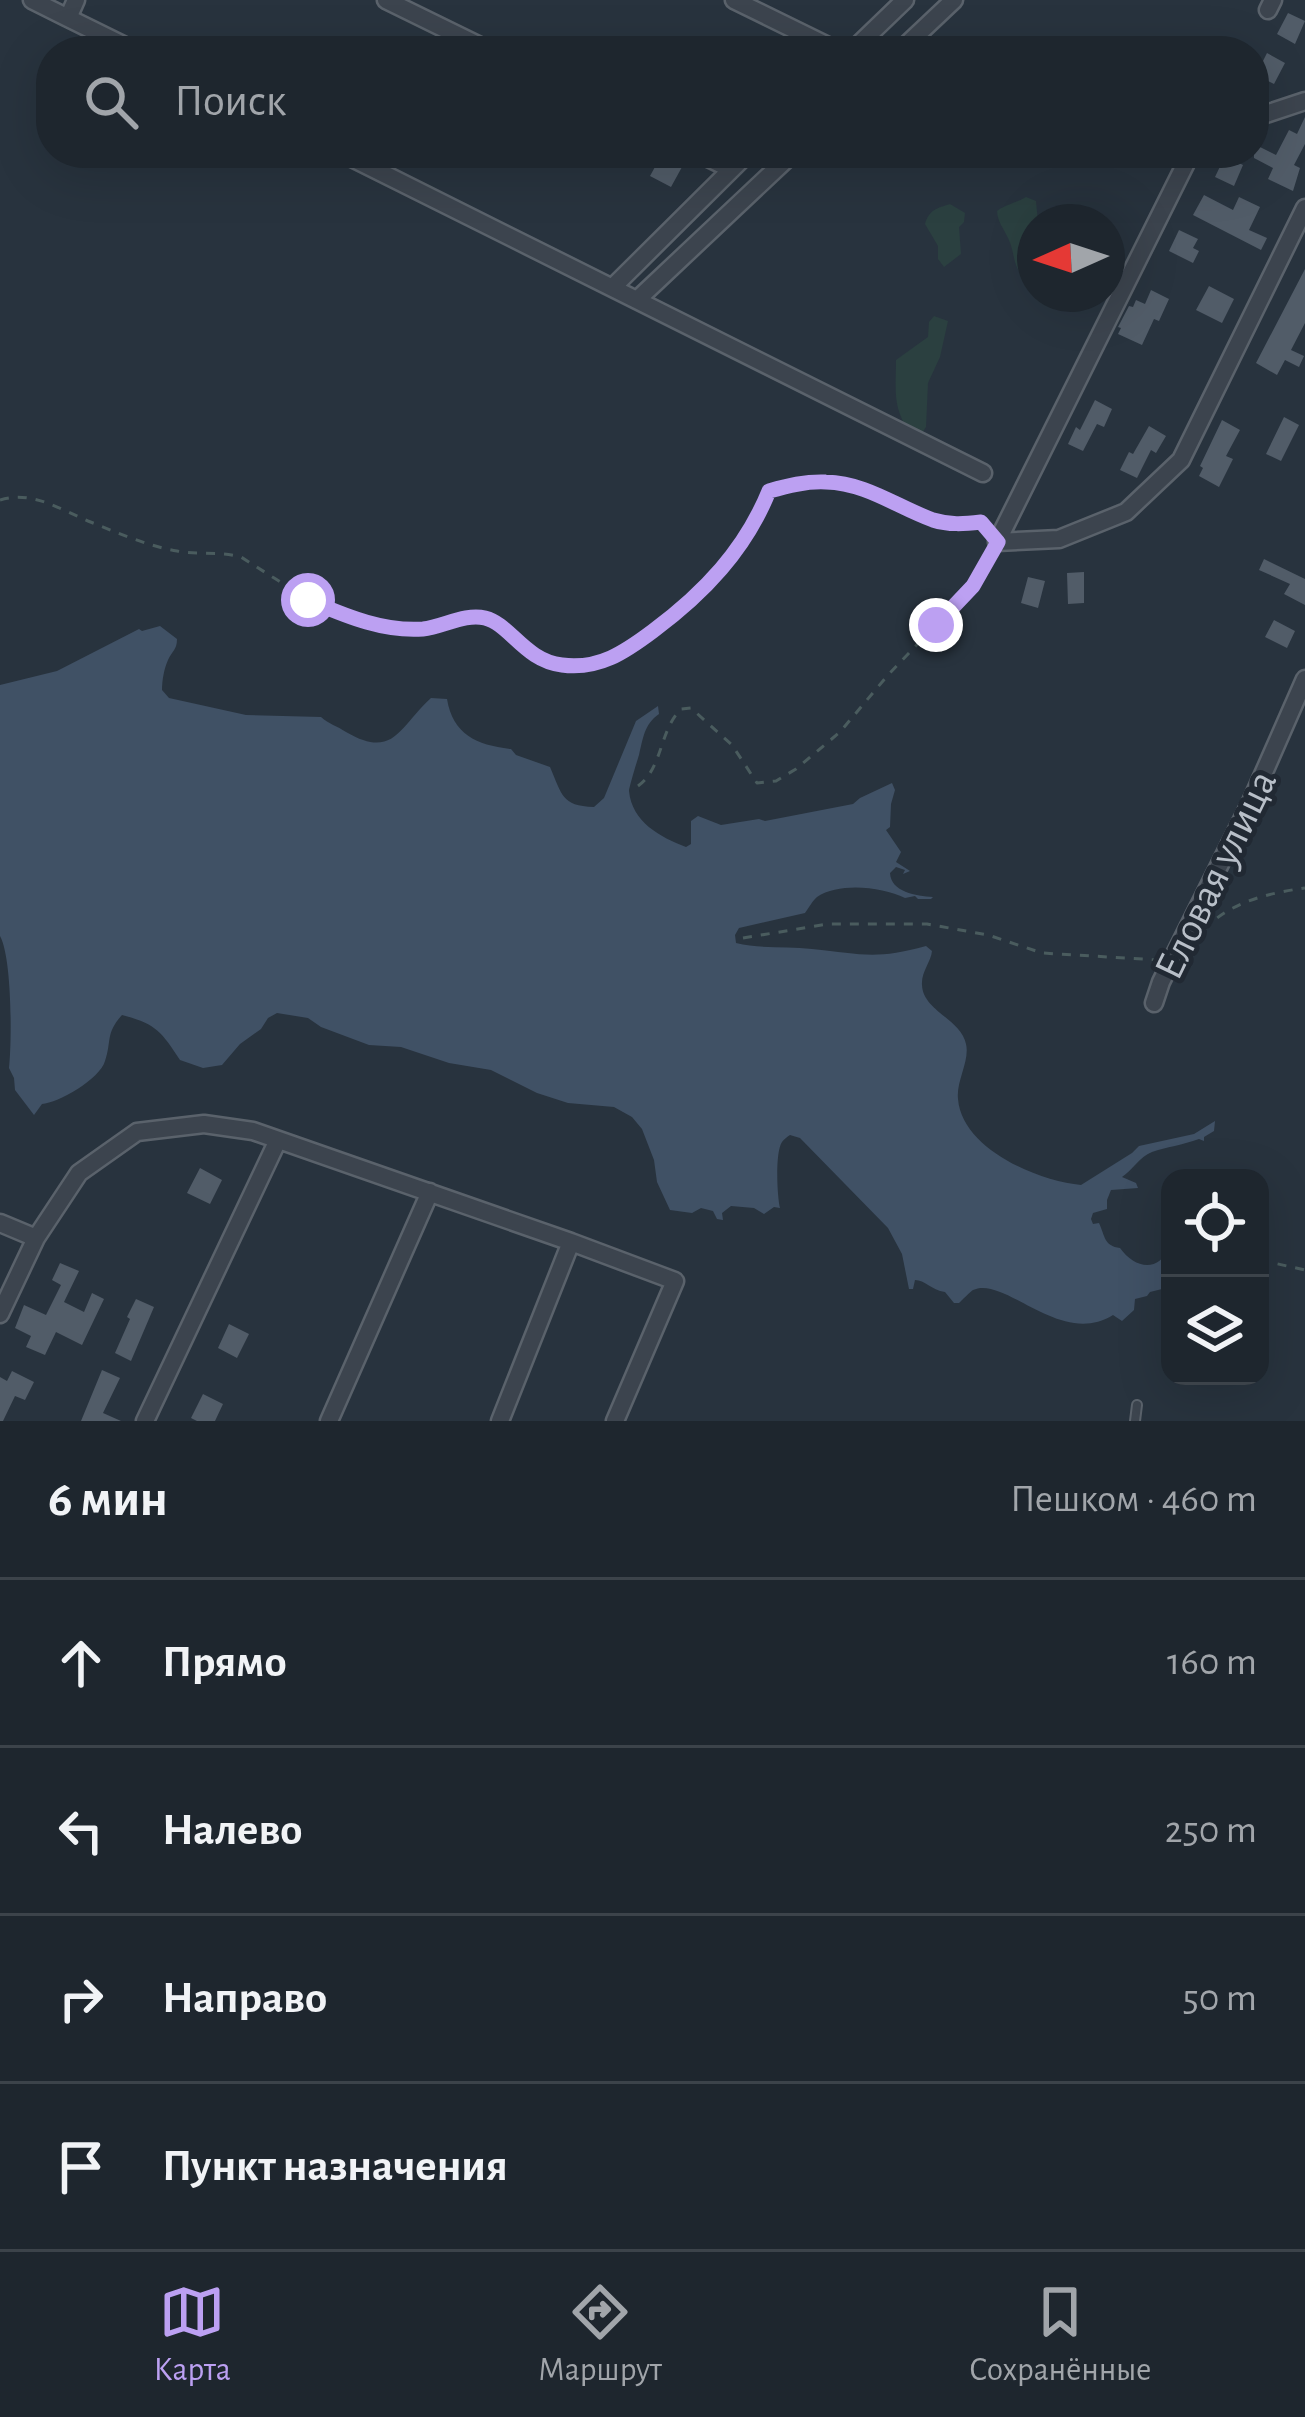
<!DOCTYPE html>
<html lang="ru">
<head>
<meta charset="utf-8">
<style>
  :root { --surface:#1e262e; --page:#2b323a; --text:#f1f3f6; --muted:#a1a5aa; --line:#3c434a; --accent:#bca0f2 }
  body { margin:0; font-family:"Alegreya Sans",sans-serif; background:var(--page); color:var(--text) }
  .controls { position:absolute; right:36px; bottom:36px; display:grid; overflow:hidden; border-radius:24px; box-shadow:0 12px 48px #0002 }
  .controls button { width:108px; height:108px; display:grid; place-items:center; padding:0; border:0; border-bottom:3px solid var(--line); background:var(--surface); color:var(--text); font:60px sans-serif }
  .compass { position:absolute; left:1017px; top:204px; width:108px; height:108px; border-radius:50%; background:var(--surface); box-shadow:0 12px 48px #0002; rotate:267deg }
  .stop { position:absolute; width:36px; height:36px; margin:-27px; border:9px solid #bca0f2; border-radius:50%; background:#fff }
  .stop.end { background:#bca0f2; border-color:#fff; box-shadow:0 3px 12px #0008 }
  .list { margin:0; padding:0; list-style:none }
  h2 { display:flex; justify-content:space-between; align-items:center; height:156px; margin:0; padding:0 48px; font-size:51px }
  h2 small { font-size:39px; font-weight:400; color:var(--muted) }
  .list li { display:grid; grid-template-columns:78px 1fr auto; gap:36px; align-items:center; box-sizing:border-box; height:168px; padding:0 48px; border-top:3px solid var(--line) }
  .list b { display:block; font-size:45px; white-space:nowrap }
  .list em { font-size:39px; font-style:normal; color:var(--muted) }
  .icon { flex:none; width:66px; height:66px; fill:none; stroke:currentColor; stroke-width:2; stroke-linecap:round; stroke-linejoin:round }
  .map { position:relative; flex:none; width:1305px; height:1421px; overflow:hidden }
  .search { position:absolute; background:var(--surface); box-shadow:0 12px 48px #0002; left:36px; right:36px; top:36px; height:132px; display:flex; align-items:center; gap:30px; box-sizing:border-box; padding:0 42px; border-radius:48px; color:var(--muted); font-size:45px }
  .sheet { height:828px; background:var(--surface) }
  nav { display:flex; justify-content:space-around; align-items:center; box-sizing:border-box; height:168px; border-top:3px solid var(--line); background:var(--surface); font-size:33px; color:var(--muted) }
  nav a { display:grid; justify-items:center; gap:6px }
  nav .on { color:var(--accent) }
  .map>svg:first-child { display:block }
  .green { fill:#2b4040 }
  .water { fill:#405165 }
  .building { fill:#515c68 }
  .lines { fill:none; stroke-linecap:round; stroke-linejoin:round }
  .lane-casing { stroke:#5a626b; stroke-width:12 }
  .street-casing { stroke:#5a626b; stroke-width:21 }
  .path { stroke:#4a5c5e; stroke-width:3; stroke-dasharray:9 9; stroke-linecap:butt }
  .lane { stroke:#3c444e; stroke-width:8 }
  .street { stroke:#3c444e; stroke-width:16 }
  .route { stroke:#bca0f2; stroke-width:15 }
  .labels { text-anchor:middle; stroke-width:10; stroke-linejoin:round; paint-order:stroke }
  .street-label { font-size:42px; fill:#b8bfc8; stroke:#212933 }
</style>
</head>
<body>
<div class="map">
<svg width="1305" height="1421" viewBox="0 0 1305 1421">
  <rect width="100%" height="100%" fill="#28333e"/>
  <path class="green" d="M1026,197L1036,201L1038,222H1035V281L1029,282C1010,266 1017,257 1008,238C1003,227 998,223 997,211C1006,204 1016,203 1026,197Z
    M950,204L965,213L964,222L959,227L961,254L944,267L938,259V246L925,224C929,210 937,208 950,204Z
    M934,316L948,321L940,357L928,383L926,427L922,433H910C892,407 896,390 896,360L928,337L929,322Z"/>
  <path class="water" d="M160,626L177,639C177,650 172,651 168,660C164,669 162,680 162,690L169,698L246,715L321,717C329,724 337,726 346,732C394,760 399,727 431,698L447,699C453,735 477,745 511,749L516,755L550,767C562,794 561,806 594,807L604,798L636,721L658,706L659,714C644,724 643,739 639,755C637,761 629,788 629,791C632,822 660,837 686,847L691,844V821L698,816L721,825L759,819L765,821L853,804L860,798L892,783L895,790L891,804L890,827L886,830L901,852L896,862L910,871L903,874L905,870L896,867L890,873C891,892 916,896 933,897L931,899H918L915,896L905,898C882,887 840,882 817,897C813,900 808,909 805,913L739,928L735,935L736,943C760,949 787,946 812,949C861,954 876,960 926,946L932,951C931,962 921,972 922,985C923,1011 961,1019 966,1044C970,1061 956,1081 958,1099C962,1149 1038,1181 1081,1185L1132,1153L1139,1146L1194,1134L1215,1121L1214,1131L1204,1137V1141L1199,1139C1183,1145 1166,1147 1152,1152C1139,1157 1133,1170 1122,1177L1136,1183L1138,1188L1111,1190L1107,1200V1209L1093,1213L1091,1219L1093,1224L1099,1223C1105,1236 1104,1246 1120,1248C1135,1269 1159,1273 1170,1246V1287L1150,1292L1147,1296L1135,1299L1134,1310L1122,1321L1113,1315C1060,1348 1005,1275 973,1290C971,1291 961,1301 959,1303H954L945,1292C931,1290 925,1280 915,1280L913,1289H909L902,1254L888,1228L800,1138L790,1135C787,1137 784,1139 782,1142C775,1152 777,1196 780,1208L774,1207L764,1214L754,1208L731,1206L722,1213L723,1220L717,1219L713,1211L701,1208L692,1213L670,1210L657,1182L654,1160L642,1129L632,1117L614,1107L568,1103L537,1093L491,1070L449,1063L401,1047L369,1045L321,1027L308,1018L277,1013L268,1018L261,1029L240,1044L222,1065L203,1068L180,1060C161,1031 156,1024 122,1015C105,1034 112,1041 105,1061C100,1079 58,1103 42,1104L34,1115L15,1090L14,1078L9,1068C12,1040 12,958 0,936V685L57,671L139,629L142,631Z"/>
  <path class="building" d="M1288,13L1305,21L1295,44L1277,34Z
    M1267,53L1285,63L1274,84L1256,75Z
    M1305,117V144L1294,165L1300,168L1293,191L1268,179L1273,168L1254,158V144L1276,155L1289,130L1297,134Z
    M661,156L682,167L671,187L650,176Z
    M1225,156L1243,165L1234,186L1215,177Z
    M1204,195L1233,210L1239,197L1260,207L1249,230L1267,238L1261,250L1193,215Z
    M1179,230L1198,239L1193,248L1199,251L1193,263L1169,251Z
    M1305,269V323L1291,350L1304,356L1299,367L1285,360L1277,375L1256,363Z
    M1209,286L1234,299L1222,323L1196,310Z
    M1151,290L1169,299L1159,321L1154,319L1142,345L1118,334L1121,328L1118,327L1129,306L1133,307L1136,300L1145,304Z
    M1095,400L1112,409L1104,427L1097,424L1083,451L1068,444L1076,427L1080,430Z
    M1284,417L1299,425L1281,461L1266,454Z
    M1222,420L1240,430L1226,456L1233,459L1219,487L1199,476L1203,468L1200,466Z
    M1149,426L1166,436L1156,453L1151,450L1137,478L1120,470L1129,452L1133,454Z
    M1264,559L1305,579V605L1284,594L1290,584L1259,570Z
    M1084,572V603L1068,604L1067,573Z
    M1028,577L1045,581L1038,608L1021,603Z
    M1274,620L1295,631L1287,648L1265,637Z
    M200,1168L222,1180L210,1204L187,1193Z
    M60,1263L79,1271L64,1302L84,1312L92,1293L104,1299L82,1345L56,1332L45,1355L26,1347L31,1336L15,1328L24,1305L46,1315L61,1285L52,1280Z
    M136,1299L154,1307L131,1361L115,1353L130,1319L127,1317Z
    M229,1324L249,1334L237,1358L218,1348Z
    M102,1370L120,1378L103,1413L121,1421H81Z
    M12,1371L34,1382L25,1400L15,1396L3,1421H0V1377L7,1381Z
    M203,1394L223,1404L215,1421H197L191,1418Z"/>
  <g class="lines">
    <defs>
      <path id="lane" d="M1135,1421L1137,1405"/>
      <path id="street" d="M32,0L68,18L76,0
        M386,0L490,51
        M734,0L838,51
        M1268,10L1273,0
        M68,18L135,51
        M852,51L905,0
        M900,51L954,0
        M1254,118L1305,101
        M342,153L983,473
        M698,153L731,169
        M1191,153L997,542L1059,539L1126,512L1181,460L1305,208
        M613,287L748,153
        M638,299L793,153
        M1154,1003L1161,982L1250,804L1305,679
        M0,1223L36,1238
        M571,1242L675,1281L615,1421
        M0,1314L36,1238L79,1173L137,1132L204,1124L253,1131L571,1242L500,1421
        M145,1421L278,1140
        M329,1421L430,1192"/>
    </defs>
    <use href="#lane" class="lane-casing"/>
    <use href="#street" class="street-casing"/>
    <path class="path" d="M0,500C31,490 60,509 88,521C116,532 147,546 177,551C198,555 220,551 241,557C295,591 349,630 416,629C437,628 457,616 478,617C501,618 526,656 555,664C570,668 593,666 608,660C645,646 711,587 734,555C748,535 760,514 769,492C787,486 806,481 826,481C866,483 897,508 933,520C949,525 964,524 981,522L985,528
      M638,786C663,768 659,731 681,709L691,708L732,745L757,783L776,781L796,769L840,732L888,675L973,586L990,555
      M1204,930C1229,902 1269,893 1305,888
      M743,938L828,924H927L988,935L1042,953L1158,960
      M1260,1260L1305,1270"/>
    <use href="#lane" class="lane"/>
    <use href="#street" class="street"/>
  </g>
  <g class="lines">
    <path class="route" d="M308,600C344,615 382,632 423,629C443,627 465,613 485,618C510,624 525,661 562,665C599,670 625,652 653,631C704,593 745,550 769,491C787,486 806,481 826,482C866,483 897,507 933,520C949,525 964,524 981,522L998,542L973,586L936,625"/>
  </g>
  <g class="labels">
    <g class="street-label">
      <text transform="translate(1214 874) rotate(-64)" y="15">Еловая улица</text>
    </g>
  </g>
</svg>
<div class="controls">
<button><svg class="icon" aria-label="locate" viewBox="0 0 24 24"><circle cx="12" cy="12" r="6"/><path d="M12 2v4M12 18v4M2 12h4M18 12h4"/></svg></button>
<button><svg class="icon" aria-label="layers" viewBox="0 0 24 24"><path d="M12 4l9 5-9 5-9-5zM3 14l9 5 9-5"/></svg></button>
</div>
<svg class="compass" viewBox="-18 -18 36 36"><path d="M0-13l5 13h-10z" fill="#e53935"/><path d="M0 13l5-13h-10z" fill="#a1a5aa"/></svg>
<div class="stop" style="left:308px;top:600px"></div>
<div class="stop end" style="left:936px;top:625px"></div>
<div class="search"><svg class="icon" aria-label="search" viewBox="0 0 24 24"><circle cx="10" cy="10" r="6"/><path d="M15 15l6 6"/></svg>Поиск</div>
</div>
<section class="sheet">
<h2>6 мин<small>Пешком · 460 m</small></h2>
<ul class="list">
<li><svg class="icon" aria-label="ahead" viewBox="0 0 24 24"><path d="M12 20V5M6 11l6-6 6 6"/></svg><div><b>Прямо</b></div><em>160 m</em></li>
<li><svg class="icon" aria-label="left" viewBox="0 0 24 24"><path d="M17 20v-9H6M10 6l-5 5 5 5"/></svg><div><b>Налево</b></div><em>250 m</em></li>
<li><svg class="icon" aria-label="right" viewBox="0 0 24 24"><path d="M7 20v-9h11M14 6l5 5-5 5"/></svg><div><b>Направо</b></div><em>50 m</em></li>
<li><svg class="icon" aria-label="arrive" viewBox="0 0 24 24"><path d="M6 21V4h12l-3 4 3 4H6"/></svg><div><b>Пункт назначения</b></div></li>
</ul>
</section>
<nav>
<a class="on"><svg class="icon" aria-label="map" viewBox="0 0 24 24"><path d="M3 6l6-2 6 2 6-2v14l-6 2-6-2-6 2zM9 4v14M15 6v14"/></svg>Карта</a>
<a><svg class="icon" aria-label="directions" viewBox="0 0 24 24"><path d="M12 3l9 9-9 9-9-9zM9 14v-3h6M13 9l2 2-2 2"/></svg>Маршрут</a>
<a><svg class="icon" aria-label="saved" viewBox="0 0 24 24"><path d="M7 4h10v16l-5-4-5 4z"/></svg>Сохранённые</a>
</nav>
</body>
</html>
